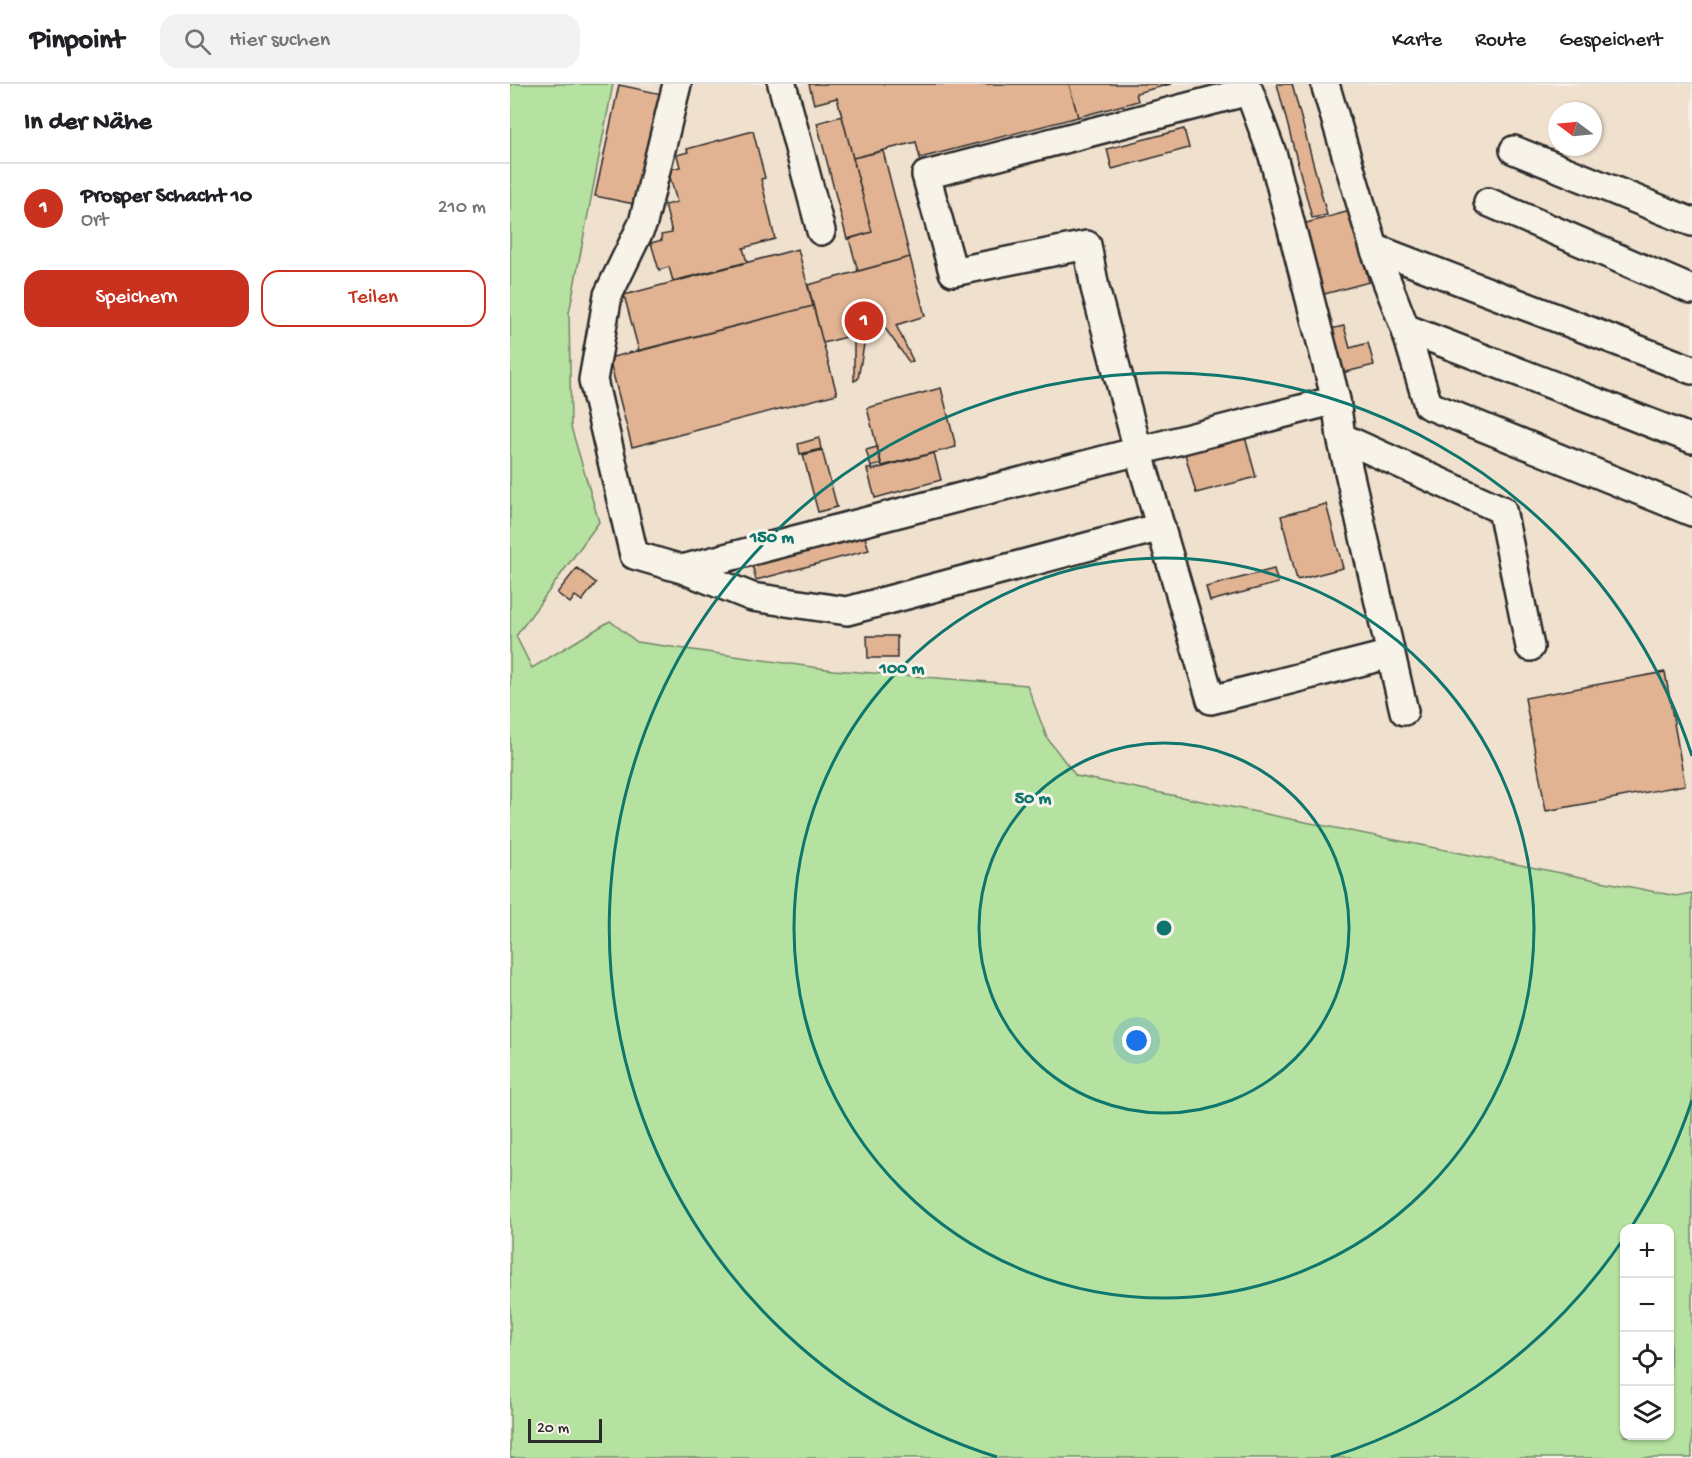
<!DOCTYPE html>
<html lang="de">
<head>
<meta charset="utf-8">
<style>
  :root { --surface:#fff; --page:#f2f2f2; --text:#202124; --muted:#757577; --line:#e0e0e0; --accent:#c8321e }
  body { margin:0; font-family:"Gochi Hand",sans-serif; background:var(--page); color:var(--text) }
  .controls { position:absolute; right:18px; bottom:18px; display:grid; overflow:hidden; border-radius:12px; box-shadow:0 2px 4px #0004 }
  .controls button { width:54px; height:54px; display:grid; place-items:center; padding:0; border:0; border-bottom:2px solid var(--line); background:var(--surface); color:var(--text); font:30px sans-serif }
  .compass { position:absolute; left:1038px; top:18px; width:54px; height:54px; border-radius:50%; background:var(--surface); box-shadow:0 2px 4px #0004; rotate:286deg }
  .scale { position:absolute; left:18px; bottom:15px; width:74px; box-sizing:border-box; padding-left:6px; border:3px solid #2b2b2b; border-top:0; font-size:16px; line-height:21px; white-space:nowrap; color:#2b2b2b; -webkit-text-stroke:4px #f7f3e8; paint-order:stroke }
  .you { position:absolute; left:627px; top:957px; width:21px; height:21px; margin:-15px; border:4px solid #fff; border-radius:50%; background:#1a73e8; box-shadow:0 0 0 9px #1a73e833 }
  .badge { display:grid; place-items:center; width:39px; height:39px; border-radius:50%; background:var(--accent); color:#fff; font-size:20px; font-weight:700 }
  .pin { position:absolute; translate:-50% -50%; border:3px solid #fff; box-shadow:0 2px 6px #0006 }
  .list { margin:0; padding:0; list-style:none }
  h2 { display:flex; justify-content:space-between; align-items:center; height:78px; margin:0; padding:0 24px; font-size:26px }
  h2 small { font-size:20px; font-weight:400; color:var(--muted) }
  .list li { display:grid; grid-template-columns:39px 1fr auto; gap:18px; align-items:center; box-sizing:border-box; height:90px; padding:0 24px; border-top:2px solid var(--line) }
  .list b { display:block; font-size:22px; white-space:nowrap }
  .list p { margin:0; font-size:20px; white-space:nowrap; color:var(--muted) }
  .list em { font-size:20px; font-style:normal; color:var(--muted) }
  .actions { display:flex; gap:12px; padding:18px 24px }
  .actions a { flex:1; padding:14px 0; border:2px solid var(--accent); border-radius:18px; text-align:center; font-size:21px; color:var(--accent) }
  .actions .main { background:var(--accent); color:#fff }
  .icon { flex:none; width:33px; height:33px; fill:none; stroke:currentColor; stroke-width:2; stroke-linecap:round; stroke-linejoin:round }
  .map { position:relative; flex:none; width:1182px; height:1374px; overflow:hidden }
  header { display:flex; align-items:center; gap:36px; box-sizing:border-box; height:84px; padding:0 30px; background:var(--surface); border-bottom:2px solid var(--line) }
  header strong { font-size:28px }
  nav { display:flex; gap:33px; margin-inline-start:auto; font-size:21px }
  .search { width:420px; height:54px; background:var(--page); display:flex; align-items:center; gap:15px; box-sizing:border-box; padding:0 21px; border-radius:18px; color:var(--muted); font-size:22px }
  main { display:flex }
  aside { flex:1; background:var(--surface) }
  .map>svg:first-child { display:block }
  .built { fill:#f0e0ce; fill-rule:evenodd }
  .green { fill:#b5e2a0; stroke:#708666; stroke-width:1.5; fill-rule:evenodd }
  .building { fill:#e1b392; stroke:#2b2b2b; stroke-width:1.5 }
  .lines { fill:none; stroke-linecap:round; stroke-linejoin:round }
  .minor-casing { stroke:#2b2b2b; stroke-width:32 }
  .minor { stroke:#f7f3e8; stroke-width:27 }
  .ring { fill:none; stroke:#0f766e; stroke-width:3 }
  .centre { fill:#0f766e; stroke:#f7f3e8; stroke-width:3 }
  .ring-label { font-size:18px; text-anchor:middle; font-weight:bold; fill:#0f766e; stroke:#f7f3e8; stroke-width:6; stroke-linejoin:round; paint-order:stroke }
</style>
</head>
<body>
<header>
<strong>Pinpoint</strong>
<div class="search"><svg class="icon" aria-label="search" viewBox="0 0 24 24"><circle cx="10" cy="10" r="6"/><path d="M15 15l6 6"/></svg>Hier suchen</div>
<nav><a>Karte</a><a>Route</a><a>Gespeichert</a></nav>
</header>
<main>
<aside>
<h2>In der Nähe<small></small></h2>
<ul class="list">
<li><span class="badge">1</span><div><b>Prosper Schacht 10</b><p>Ort</p></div><em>210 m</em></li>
</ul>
<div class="actions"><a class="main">Speichern</a><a>Teilen</a></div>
</aside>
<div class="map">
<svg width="1182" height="1374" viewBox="0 0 1182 1374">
  <rect width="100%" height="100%" fill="#f7f3e8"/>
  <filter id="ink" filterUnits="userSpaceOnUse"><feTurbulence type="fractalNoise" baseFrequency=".0167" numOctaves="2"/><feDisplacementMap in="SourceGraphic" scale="12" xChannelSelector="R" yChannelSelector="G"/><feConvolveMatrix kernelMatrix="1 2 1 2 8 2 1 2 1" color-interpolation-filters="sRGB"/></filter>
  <g filter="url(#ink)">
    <path class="built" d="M103,0H1182V809L1166,812L566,692L537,654L517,601L323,586L127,558L100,537L22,585L6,552L89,438L61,343L59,229ZM1047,27H1083V63H1047Z"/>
    <path class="green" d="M0,0H103L59,229L61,343L89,438L6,552L22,584L100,537L127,558L323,586L517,601L537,654L566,692L1166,812L1182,809V1374H0ZM1114,1144H1160V1352H1114Z"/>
    <path class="building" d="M299,0H559L568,33L410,74L406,58L343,74L327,14L304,20Z
      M559,0H661L626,9L628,17L568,33Z
      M767,0H782L817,131L802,134Z
      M109,1L152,10L129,121L85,112Z
      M332,32L362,148L337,155L307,39Z
      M674,45L679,64L602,85L597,65Z
      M243,47L255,94L251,95L265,155L233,164L237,178L163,197L159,183L149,186L141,159L152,156L151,151L162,149L155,121L167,118L158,86L170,83L167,71L178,68L177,65Z
      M373,67L400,173L348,187L339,155L362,148L343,74Z
      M840,127L859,198L807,212L789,141Z
      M288,165L303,222L129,267L114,211Z
      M400,173L415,232L386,241L403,277L399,278L375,244L356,249L348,295L344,297V251L313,259L298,201Z
      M303,222L327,310L122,363L99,274Z
      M834,242L840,264L858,259L864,281L828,290L816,246Z
      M431,304L446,363L372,382L357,324Z
      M735,353L746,393L686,409L675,370Z
      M309,354L311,365L290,370L288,360Z
      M367,363L371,380L361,383L356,366Z
      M312,366L327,423L308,428L293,371Z
      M424,369L431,396L365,414L357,385L362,384V386Z
      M816,420L833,484L787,496L771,432Z
      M354,450L359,466L246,496L242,480Z
      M67,484L86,499L72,517L65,512L60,519L47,509Z
      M764,485L768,499L700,517L696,503Z
      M357,552H387V574H358Z
      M1155,588L1175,701L1036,727L1015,614Z"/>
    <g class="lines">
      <defs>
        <path id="minor" d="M167,0L133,139L98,211L83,296L124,471L172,485L826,316
          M272,0L311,147
          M734,0L739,7L763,72L826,316L831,353L894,627
          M815,0L864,164L895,244L918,321L1182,428
          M739,7L416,91L443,188L577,161L585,204L628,366L701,616L881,570
          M1004,66L1182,138
          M978,118L1182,206
          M864,164L1182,286
          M895,244L1182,355
          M831,353L992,426L1020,563
          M172,485L242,513L337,527L651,443"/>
      </defs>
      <use href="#minor" class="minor-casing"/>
      <use href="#minor" class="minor"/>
    </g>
  </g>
  <g class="ring">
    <circle cx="654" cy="844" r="185"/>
    <circle cx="654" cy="844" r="370"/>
    <path d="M1182 1016A555 555 0 0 1 1122 1142M1114 1154A555 555 0 0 1 821 1373M487 1373A555 555 0 1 1 1182 672"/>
  </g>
  <circle cx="654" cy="844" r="9" class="centre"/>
  <g class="ring-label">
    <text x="262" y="458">150 m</text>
    <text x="392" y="589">100 m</text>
    <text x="523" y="719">50 m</text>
  </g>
</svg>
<div class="controls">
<button>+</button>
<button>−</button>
<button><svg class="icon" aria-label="locate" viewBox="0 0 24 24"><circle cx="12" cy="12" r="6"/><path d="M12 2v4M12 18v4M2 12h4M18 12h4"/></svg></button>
<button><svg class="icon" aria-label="layers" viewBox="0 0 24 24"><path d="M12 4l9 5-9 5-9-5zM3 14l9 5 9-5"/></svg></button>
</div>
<svg class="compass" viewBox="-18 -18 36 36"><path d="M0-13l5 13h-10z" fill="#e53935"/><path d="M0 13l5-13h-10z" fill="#757577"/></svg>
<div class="scale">20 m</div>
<div class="you"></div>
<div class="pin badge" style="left:354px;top:237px">1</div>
</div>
</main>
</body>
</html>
